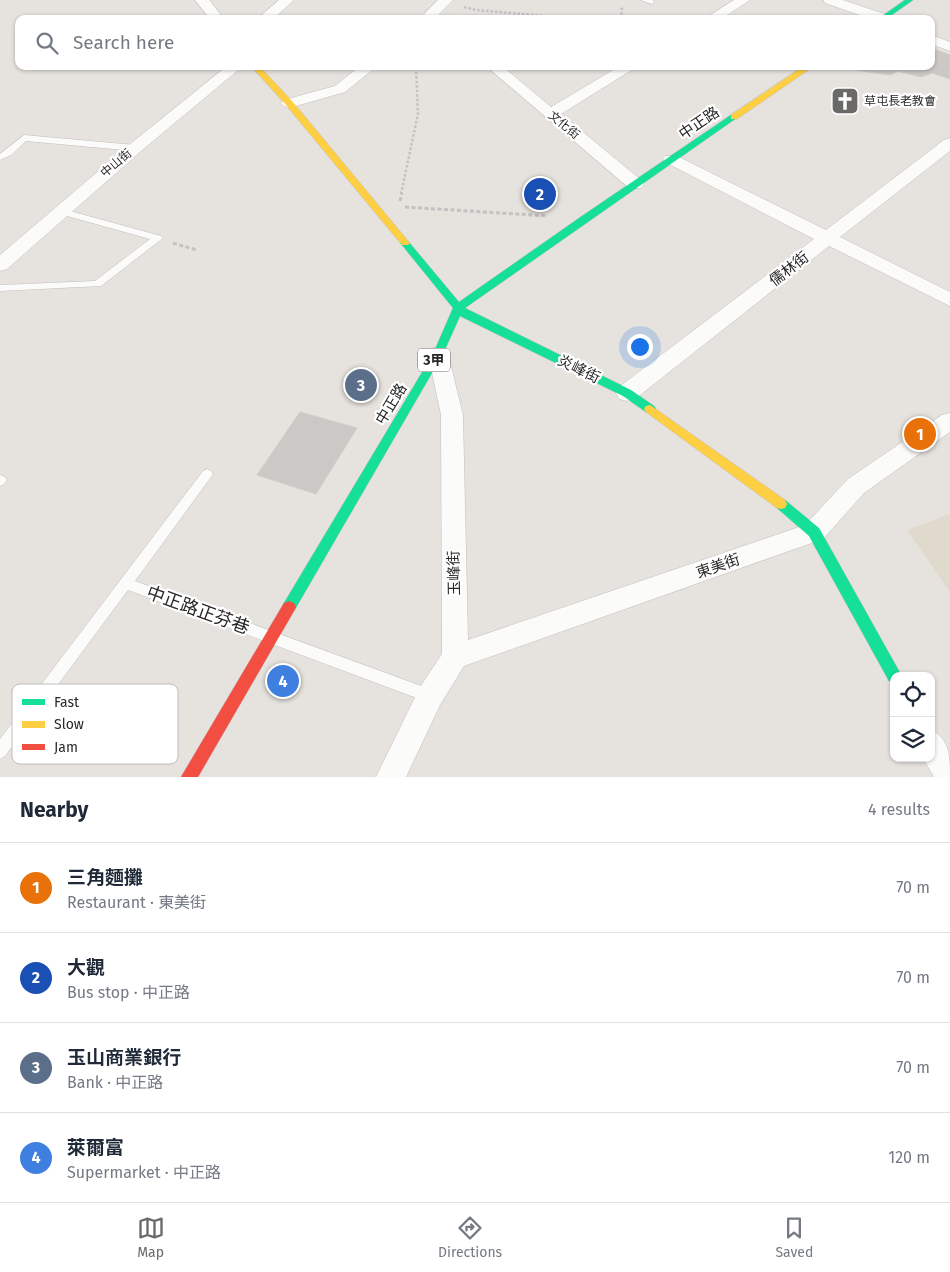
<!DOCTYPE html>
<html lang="en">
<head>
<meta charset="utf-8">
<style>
  :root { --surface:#fff; --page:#f6f6f7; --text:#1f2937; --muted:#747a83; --line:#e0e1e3; --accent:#6a6968 }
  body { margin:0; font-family:"Fira Sans","Noto Sans TC",sans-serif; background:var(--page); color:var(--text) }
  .controls { position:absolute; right:15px; bottom:15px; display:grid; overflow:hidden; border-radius:10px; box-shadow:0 1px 4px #0004 }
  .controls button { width:45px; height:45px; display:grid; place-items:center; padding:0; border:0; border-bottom:1px solid var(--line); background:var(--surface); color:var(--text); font:25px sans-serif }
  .you { position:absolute; left:639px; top:346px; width:18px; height:18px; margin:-12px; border:4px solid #fff; border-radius:50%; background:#1a73e8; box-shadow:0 0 0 8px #1a73e833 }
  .badge { display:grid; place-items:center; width:32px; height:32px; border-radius:50%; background:var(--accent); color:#fff; font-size:16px; font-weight:700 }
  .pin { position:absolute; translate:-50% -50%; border:2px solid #fff; box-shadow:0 1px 5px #0006 }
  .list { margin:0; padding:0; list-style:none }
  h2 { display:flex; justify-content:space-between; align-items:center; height:65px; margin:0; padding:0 20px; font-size:21px }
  h2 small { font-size:16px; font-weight:400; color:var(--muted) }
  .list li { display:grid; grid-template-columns:32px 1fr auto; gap:15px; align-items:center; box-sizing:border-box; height:90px; padding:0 20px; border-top:1px solid var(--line) }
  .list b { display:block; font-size:19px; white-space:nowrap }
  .list p { margin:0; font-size:16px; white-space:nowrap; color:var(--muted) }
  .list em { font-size:16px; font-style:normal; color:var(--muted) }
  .icon { flex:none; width:28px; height:28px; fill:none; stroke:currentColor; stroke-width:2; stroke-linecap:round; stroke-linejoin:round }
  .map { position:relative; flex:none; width:950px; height:777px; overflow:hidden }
  .search { position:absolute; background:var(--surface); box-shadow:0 1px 4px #0004; left:15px; right:15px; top:15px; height:55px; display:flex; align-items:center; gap:12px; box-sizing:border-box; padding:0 18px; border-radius:10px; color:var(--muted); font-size:19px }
  .sheet { height:425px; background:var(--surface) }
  nav { display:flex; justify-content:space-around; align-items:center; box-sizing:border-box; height:70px; border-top:1px solid var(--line); background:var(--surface); font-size:14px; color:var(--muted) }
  nav a { display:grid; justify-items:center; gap:2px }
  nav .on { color:var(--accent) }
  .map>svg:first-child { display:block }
  .education { fill:#e0dacd }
  .building { fill:#cbc8c5; stroke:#d0ceca }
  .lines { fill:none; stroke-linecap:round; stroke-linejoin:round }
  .lane-casing { stroke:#c0bebf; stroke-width:1 }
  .street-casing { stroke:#c0bebf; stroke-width:1 }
  .fast-casing { stroke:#c0bebf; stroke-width:1 }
  .slow-casing { stroke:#c0bebf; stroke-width:1 }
  .jam-casing { stroke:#c0bebf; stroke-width:1 }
  .path-far1 { stroke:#c3c2c2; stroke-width:2.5; stroke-dasharray:2.5 2; stroke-linecap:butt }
  .path { stroke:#c3c2c2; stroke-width:3; stroke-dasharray:4 2.5; stroke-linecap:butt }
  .lane { fill:#fbfbfa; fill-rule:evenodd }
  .street { fill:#fbfbfa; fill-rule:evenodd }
  .fast { fill:#16e098; fill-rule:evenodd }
  .slow { fill:#ffcf43; fill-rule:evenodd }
  .jam { fill:#f24e42; fill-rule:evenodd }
  .labels { text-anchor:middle; stroke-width:4.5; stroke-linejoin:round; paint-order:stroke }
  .far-poi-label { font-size:12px; fill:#282828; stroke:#fff; text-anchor:start }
  .far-street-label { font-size:12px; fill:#282828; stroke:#fff }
  .shield { fill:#fff; stroke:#686868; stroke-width:1 }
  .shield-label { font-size:14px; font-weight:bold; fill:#282828 }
  .street-label { font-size:15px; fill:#282828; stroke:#fff }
  .near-street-label { font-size:18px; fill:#282828; stroke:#fff }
  .key { fill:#fff; stroke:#bebebe; stroke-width:1 }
  .key-label { font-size:14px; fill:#282828 }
</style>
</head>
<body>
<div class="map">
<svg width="950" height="777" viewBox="0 0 950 777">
  <rect width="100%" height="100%" fill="#e6e2de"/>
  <path class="education" d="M950,514V592L907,530Z"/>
  <path class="building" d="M931,48L950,55V79L932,73L921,77L898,71L890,75L849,69L852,66H931Z
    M300,412L357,428L316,494L257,475Z"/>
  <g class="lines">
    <defs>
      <path id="lane" d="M640,0H652L655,2L652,4Z
        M24,135L135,145L139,148L135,151L26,141L11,155L0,160V154Z
        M59,208L161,236L163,238L101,286L0,291V285L95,281L150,239L56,213V209Z
        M207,469L211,471L213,474L211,477L135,581L435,691L437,696L435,701L430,703L128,590L5,756L0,759V739L203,471Z
        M0,475L5,477L7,480L4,484L0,486Z"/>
      <path id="street" d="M195,0H209L224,19H210Z
        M279,0H294L273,19H257Z
        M438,0H453L439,14L443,19H428L424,14Z
        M734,0H750L721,19H704Z
        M823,0H843L890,16L892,19H871L825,3Z
        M931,35L950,42V51L931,44Z
        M227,66H243L141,151L7,269L0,271V255L129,145Z
        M360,66H377L345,92L289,108L284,106L281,103L284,100L335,86Z
        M486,66H502L551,107L620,66H638L561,114L641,180L644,184L641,188H629Z
        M950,138V151L840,237L950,292V306L829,246L635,399L627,401L619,399L616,393L619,387L814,239L665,162L663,159L665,156H677L826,230L944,140Z
        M438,347L445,349L448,354L463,415L468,640L805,525L848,479L942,415L950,413V432L864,493L823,539L464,666L440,705L406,777H376L420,687L442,654L441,415L428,354L431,349Z
        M931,730C950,739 950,757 950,777H934L923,758H931Z"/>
      <path id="fast" d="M905,0H913L886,19H878Z
        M731,115H734L738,117L465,308L631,390L654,406L656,409L654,412H646L623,396L460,316L443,354L294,611L289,613L284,611L282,607L284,603L433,354L453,308L402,245L400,243L402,241H408L459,302L582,216Z
        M781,499L785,500L819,528L899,671L901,676H894V683L889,681L809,536L777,508L775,504L777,500Z"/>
      <path id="slow" d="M251,66H259L292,101L408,241L410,243L408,245H402L286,105Z
        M804,66H814L737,119H731V115Z
        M650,405L785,500L787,504L785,508L781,509L777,508L646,412L644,409L646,406Z"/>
      <path id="jam" d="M289,601L294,603L296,607L294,611L198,777H181L284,603Z"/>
    </defs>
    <use href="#lane" class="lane-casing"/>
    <use href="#street" class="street-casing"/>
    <use href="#fast" class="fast-casing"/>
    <use href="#slow" class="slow-casing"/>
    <use href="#jam" class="jam-casing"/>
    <path class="path-far1" d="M464,7L476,10L557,17
      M621,19L622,7
      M401,194L418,114L416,66"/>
    <path class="path" d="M400,201L402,193
      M405,207L548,216
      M173,243L197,250"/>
    <use href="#lane" class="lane"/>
    <use href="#street" class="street"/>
    <use href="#fast" class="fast"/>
    <use href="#slow" class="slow"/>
    <use href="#jam" class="jam"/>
  </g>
  <defs>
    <symbol id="church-square" viewBox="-11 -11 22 22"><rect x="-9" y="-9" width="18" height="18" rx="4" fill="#6a6968" stroke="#fff"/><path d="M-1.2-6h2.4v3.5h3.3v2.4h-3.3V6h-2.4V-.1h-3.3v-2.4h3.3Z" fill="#fff"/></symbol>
  </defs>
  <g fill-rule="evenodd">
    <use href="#church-square" x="829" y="85" width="32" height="32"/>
  </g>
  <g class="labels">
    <g class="far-poi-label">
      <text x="864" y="105">草屯長老教會</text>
    </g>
    <g class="far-street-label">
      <text transform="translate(564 125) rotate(39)" y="4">文化街</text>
      <text transform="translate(116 163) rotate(-40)" y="4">中山街</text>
    </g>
    <rect class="shield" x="418" y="348.5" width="32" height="23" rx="4"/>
    <g class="shield-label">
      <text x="434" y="365">3甲</text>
    </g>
    <g class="street-label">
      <text transform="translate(699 123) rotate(-34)" y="5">中正路</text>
      <text transform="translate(789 269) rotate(-38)" y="5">儒林街</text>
      <text transform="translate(579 369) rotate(26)" y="5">炎峰街</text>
      <text transform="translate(391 404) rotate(-59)" y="5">中正路</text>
      <text transform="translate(718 566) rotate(-19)" y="5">東美街</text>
      <text transform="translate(454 573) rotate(-91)" y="5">玉峰街</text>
    </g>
    <g class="near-street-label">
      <text transform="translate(198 610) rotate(20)" y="6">中正路正芬巷</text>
    </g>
  </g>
  <rect x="12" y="684" width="166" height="80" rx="8" class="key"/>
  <rect x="22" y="699" width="23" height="6" fill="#16e098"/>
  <rect x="22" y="721" width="23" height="7" fill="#ffcf43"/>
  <rect x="22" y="744" width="23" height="6" fill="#f24e42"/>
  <g class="key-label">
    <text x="54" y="707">Fast</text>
    <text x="54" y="729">Slow</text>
    <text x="54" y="752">Jam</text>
  </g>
</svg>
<div class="controls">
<button><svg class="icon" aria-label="locate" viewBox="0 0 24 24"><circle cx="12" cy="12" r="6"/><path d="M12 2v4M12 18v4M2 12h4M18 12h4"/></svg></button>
<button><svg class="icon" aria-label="layers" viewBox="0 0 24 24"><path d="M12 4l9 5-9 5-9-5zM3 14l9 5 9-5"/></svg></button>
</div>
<div class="you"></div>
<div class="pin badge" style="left:920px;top:434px;background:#e8710a">1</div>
<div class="pin badge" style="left:540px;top:194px;background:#1a4fb4">2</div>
<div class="pin badge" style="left:361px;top:385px;background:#5c6f8a">3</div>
<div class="pin badge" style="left:283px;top:681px;background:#3f7fe0">4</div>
<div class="search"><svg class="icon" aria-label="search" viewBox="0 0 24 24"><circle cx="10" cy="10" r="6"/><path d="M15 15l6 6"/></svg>Search here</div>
</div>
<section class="sheet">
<h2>Nearby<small>4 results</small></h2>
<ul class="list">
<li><span class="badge" style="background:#e8710a">1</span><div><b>三角麵攤</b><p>Restaurant · 東美街</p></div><em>70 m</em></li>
<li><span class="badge" style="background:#1a4fb4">2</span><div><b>大觀</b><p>Bus stop · 中正路</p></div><em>70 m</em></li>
<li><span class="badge" style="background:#5c6f8a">3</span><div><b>玉山商業銀行</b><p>Bank · 中正路</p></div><em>70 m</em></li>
<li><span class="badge" style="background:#3f7fe0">4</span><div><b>萊爾富</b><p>Supermarket · 中正路</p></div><em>120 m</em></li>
</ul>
</section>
<nav>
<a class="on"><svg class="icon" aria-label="map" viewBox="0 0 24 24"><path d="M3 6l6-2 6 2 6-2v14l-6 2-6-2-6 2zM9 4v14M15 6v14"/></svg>Map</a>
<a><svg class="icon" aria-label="directions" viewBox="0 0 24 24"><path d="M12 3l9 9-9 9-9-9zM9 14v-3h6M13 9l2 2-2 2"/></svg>Directions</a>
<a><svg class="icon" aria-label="saved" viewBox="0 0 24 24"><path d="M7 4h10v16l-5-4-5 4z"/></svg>Saved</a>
</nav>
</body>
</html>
